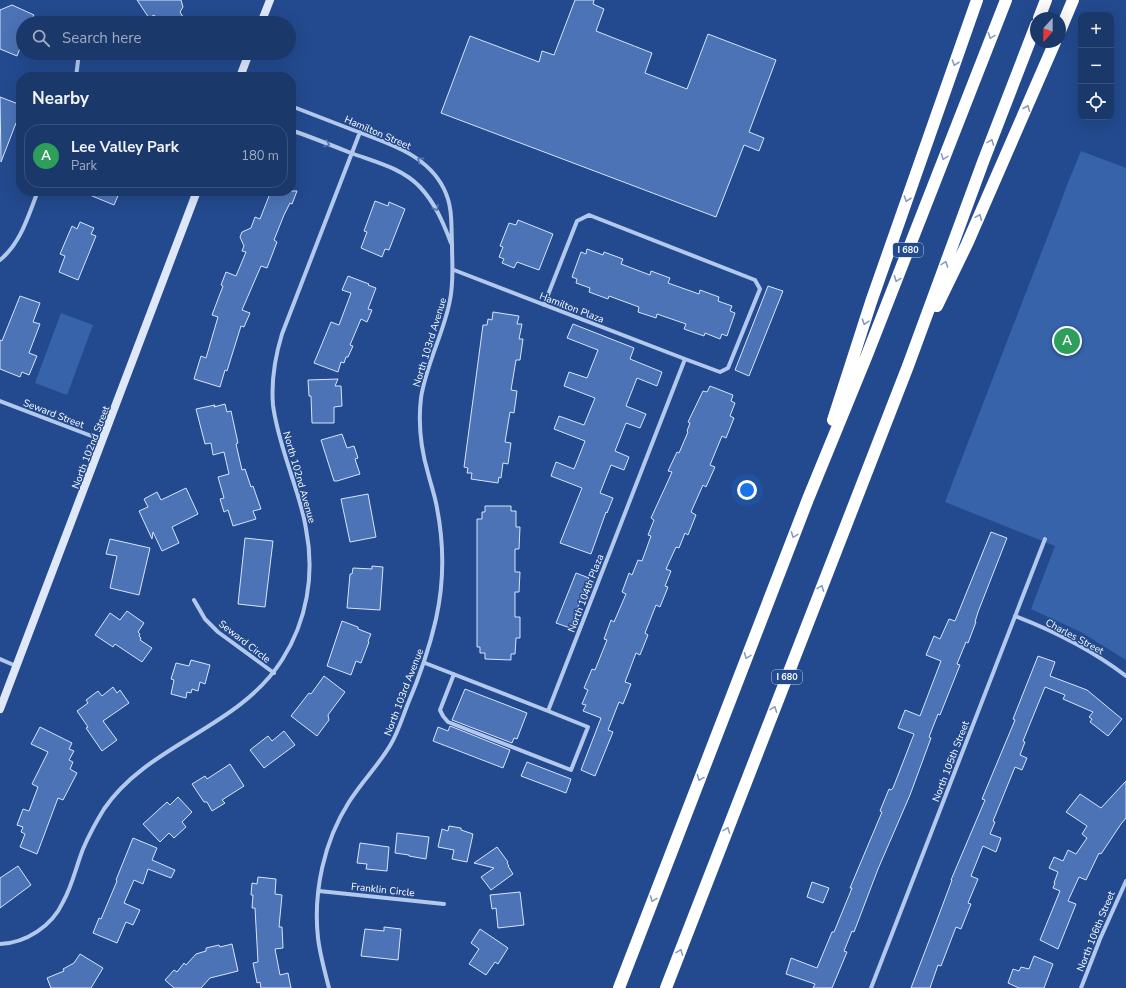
<!DOCTYPE html>
<html lang="en">
<head>
<meta charset="utf-8">
<style>
  :root { --surface:#1a386a; --page:#274372; --text:#f1f3f6; --muted:#9facc1; --line:#38527e; --accent:#e69b98 }
  body { margin:0; font-family:"Nunito Sans",sans-serif; background:var(--page); color:var(--text) }
  .controls { position:absolute; right:12px; top:12px; display:grid; overflow:hidden; border-radius:8px; box-shadow:0 4px 16px #0002 }
  .controls button { width:36px; height:36px; display:grid; place-items:center; padding:0; border:0; border-bottom:1px solid var(--line); background:var(--surface); color:var(--text); font:20px sans-serif }
  .compass { position:absolute; left:1030px; top:12px; width:36px; height:36px; border-radius:50%; background:var(--surface); box-shadow:0 4px 16px #0002; rotate:201deg }
  .you { position:absolute; left:747px; top:490px; width:14px; height:14px; margin:-10px; border:3px solid #fff; border-radius:50%; background:#1a73e8; box-shadow:0 0 0 6px #1a73e833 }
  .badge { display:grid; place-items:center; width:26px; height:26px; border-radius:50%; background:var(--accent); color:#fff; font-size:13px; font-weight:700 }
  .pin { position:absolute; translate:-50% -50%; border:2px solid #fff; box-shadow:0 1px 4px #0006 }
  .list { margin:0; padding:0; list-style:none }
  h2 { display:flex; justify-content:space-between; align-items:center; height:52px; margin:0; padding:0 16px; font-size:17px }
  h2 small { font-size:13px; font-weight:400; color:var(--muted) }
  .list li { display:grid; grid-template-columns:26px 1fr auto; gap:12px; align-items:center; box-sizing:border-box; height:64px; margin:0 8px 8px; padding:0 8px; border:1px solid var(--line); border-radius:16px }
  .list b { display:block; font-size:15px; white-space:nowrap }
  .list p { margin:0; font-size:13px; white-space:nowrap; color:var(--muted) }
  .list em { font-size:13px; font-style:normal; color:var(--muted) }
  .icon { flex:none; width:22px; height:22px; fill:none; stroke:currentColor; stroke-width:2; stroke-linecap:round; stroke-linejoin:round }
  .map { position:relative; flex:none; width:1126px; height:988px; overflow:hidden }
  .search { position:absolute; background:var(--surface); box-shadow:0 4px 16px #0002; left:16px; top:16px; width:280px; height:44px; display:flex; align-items:center; gap:10px; box-sizing:border-box; padding:0 14px; border-radius:22px; color:var(--muted); font-size:15px }
  .panel { position:absolute; background:var(--surface); box-shadow:0 4px 16px #0002; left:16px; top:72px; width:280px; height:124px; border-radius:16px }
  .map>svg:first-child { display:block }
  .green { fill:#3763ab }
  .building { fill:#4b73b5; stroke:#d7e4f9 }
  .lines { fill:none; stroke-linecap:round; stroke-linejoin:round }
  .street { stroke:#b2c8ec; stroke-width:4 }
  .secondary { stroke:#dee8f9; stroke-width:8 }
  .highway { stroke:#fff; stroke-width:12 }
  .oneway { stroke:#869bc1 }
  .oneway2 { stroke:#5576af }
  .labels { text-anchor:middle; stroke-width:3; stroke-linejoin:round; paint-order:stroke }
  .shield { fill:#234a8e; stroke:#bdc9dd; stroke-width:1 }
  .shield-label { font-size:9px; font-weight:bold; fill:#fff }
  .street-label { font-size:10px; fill:#fff; stroke:#234a8e }
</style>
</head>
<body>
<div class="map">
<svg width="1126" height="988" viewBox="0 0 1126 988">
  <rect width="100%" height="100%" fill="#234a8e"/>
  <path class="green" d="M1081,151L1126,168V660L1081,632L1031,609L1055,546L945,502L1059,207L1067,185Z
    M61,313L93,325L67,395L35,383Z"/>
  <path class="building" d="M137,0H181L183,7L180,12L187,23H160L154,15L149,18Z
    M575,0H594L593,4L604,9L596,31L652,53L645,73L687,89L708,34L776,60L749,132L764,138L759,151L744,145L716,217L441,113L470,36L539,62L542,51L554,55Z
    M12,5L34,15L30,23H23V41L17,56L0,49V10Z
    M0,97L21,105V116L18,123H16L1,162Z
    M80,191H120L114,205Z
    M271,191H297L292,204L290,203L284,215L274,240L277,242L267,268L261,266L242,310L250,313L244,327L241,326L227,371L225,370L220,387L194,379L201,356L206,358L218,317L212,315L223,286L221,285L226,272L236,276L246,252L242,251L244,246L240,237L242,232L251,228L255,217L260,219Z
    M375,201L388,206L389,202L405,209L389,250L385,249L382,257L361,248L367,232L364,231Z
    M518,220L553,234L539,270L517,262L514,268L502,263L504,259L499,257L503,247L500,246L509,223L516,225Z
    M80,222L94,228L91,234L96,236L78,280L59,272L65,256L60,254L72,226L77,229Z
    M587,249L603,255L604,252L623,259L621,264L650,275L651,271L670,278L668,283L699,294L700,290L719,297L718,301L732,306L730,311L735,313L727,336L722,334L720,339L705,333L704,336L684,329L686,324L657,314L656,318L638,312L639,307L609,296L608,299L589,292L590,288L576,283L577,279L572,277L581,252L586,254Z
    M348,276L369,284L368,285L376,288L368,309L372,310L367,322L361,319L350,345L353,346L348,357H346L344,363L341,362L338,372L314,363L331,322L339,325L351,293L342,290Z
    M768,286L783,291L749,376L735,370Z
    M20,296L40,303L33,322L40,324L29,353L37,356L29,375L22,372L20,377L0,369V340L2,341Z
    M493,312L519,316L517,324H522L519,339H523L520,360H516L511,390L517,391L514,413L510,412L505,442L511,443L508,464L503,463L501,478L499,477L498,483L471,479L472,473H467L468,468L464,467L483,325H487L488,319L492,320Z
    M573,324L634,348L630,359L662,372L657,386L637,378L626,406L646,414L640,428L626,423L615,451L629,457L624,470L611,465L600,493L613,498L607,513L606,512L591,554L560,543L582,488L551,476L556,462L574,469L585,441L554,429L559,416L584,425L595,398L564,386L569,372L587,378L598,350L567,338Z
    M338,379L335,386H341L342,406L334,407V423H312L311,396H309L308,380Z
    M710,386L733,395L731,401L735,403L730,416L734,418L726,438L722,436L710,465L715,467L706,487L703,485L691,512L696,515L688,535L685,533L679,548L676,547L666,569L671,571L665,586L668,587L660,607L656,605L645,633L648,635L640,655L636,653L625,682L631,684L623,704L619,702L608,730L613,732L595,776L581,770L601,718L583,711L586,705L582,704L588,690L584,688L592,669L595,670L607,640L604,639L611,620L614,622L626,594L622,592L629,573L632,575L638,560L642,561L651,536L648,535L654,520L651,518L668,481L672,472L668,471L677,452L679,453L688,432L687,431L690,423L688,422L703,391L707,392Z
    M225,404L227,412L231,411L238,443L236,444L242,470L245,469L251,487L253,486L261,509L253,511L256,519L233,526L228,510L224,512L220,499L224,498L218,477L229,474L224,452L213,455L211,443L205,444L196,409L215,405L214,407Z
    M342,434L347,448L354,446L358,458L355,459L360,474L337,481H334L321,440Z
    M186,488L198,514L172,527L179,543L162,551L153,532L152,539L139,511L148,507L144,499L157,492L161,500Z
    M368,494L376,537L350,542L341,499Z
    M485,506H511V511H516V527H520L519,549H515V572H520L519,592H515V617H520V638H516L515,654H511V660L485,659V653H480V647H477V519H482V512H485Z
    M991,532L1007,538L978,612L975,622H976L968,643L966,642L957,664L960,665L940,715L938,714L929,737L931,738L910,795L878,869L854,932L852,931L844,951L847,952L832,988H813L815,984L786,974L791,958L817,968L832,932H834L852,888H850L882,812L880,811L889,789L891,790L893,788L914,734L898,728L905,710L920,716L941,661L926,655L934,636L940,639L949,619L955,621Z
    M245,538L273,541L265,607L238,604Z
    M110,539L150,548L139,595L110,588L117,556L106,554Z
    M372,566L383,567L380,610L347,608L350,574H352L353,568L372,569Z
    M576,573L589,578L570,628L556,623Z
    M127,611L144,623L138,632L140,634L139,636L141,638L140,640L152,648L142,662L115,644L113,647L95,635L110,613L120,620Z
    M342,621L358,627V629L371,634L368,641L369,642L361,663L356,661L351,675L327,666Z
    M1038,656L1055,662L1050,676L1087,690L1122,719L1108,736L1090,722L1092,719L1089,717L1093,712L1063,699L1065,695L1045,687L1023,741L1025,742L1020,755L1027,758L1022,770L1015,767L993,821L995,822L990,834L1001,838L996,852L983,846L971,876L978,879L968,903L971,904L961,929L956,927L941,966L938,965L930,988H911L937,920L952,880H951L985,800L982,799L1015,720L1013,719Z
    M191,660L210,665L205,684L200,682L198,691L192,689L191,693L187,692L186,698L171,694L174,680L171,679L176,663L189,666Z
    M324,676L345,692L328,715L329,720L317,736L291,716L309,693L311,694Z
    M113,687L117,693L120,690L129,703L103,721L117,740L102,751L86,728L88,727L77,711L88,703L86,700L98,691L102,696Z
    M465,689L527,713L517,739L514,738L512,743L452,720Z
    M450,726L510,750L503,768L433,741L438,727L448,731Z
    M40,727L72,743L69,749L74,751L69,760L73,762L70,769L77,773L63,800L58,798L37,854L20,847L25,834L21,832L23,827L17,825L23,809L29,811L38,787L32,784L48,752L31,744Z
    M284,731L295,745L264,768L250,750L268,736L272,741Z
    M527,762L571,779L566,793L521,776Z
    M230,764L244,786L222,800L225,803L212,811L207,802H204L192,784L205,776L207,779Z
    M1126,781V818L1121,824L1101,854L1099,853L1086,880L1079,877L1068,901L1076,904L1058,949L1040,940L1060,891L1053,888L1055,883H1054L1058,872L1049,868L1054,857L1063,861L1068,850L1076,854L1087,838L1082,834L1087,826L1066,812L1080,794L1101,808Z
    M178,797L192,812L182,822L186,827L174,838L169,833L160,842L143,824L167,802L170,805Z
    M449,826L461,828V830L473,834L467,862L452,859L454,850L438,847L442,829L448,831Z
    M397,833L429,837L426,859L409,856V855L395,853Z
    M133,838L157,848L152,860L175,870L171,878L148,869L143,884L134,880L124,903L140,910L133,925L126,922L117,943L93,933L99,918L101,919L117,881L116,880Z
    M360,843L389,847L387,871L366,869L367,864L357,863Z
    M497,847L508,862L507,863L509,866H508L513,874L491,890L481,877L494,868L474,863Z
    M18,866L31,885L0,908V878Z
    M258,877L276,879L275,894L282,895L279,927H282L283,948L275,949L280,975L288,973L291,988H261L260,982L257,983L253,963L258,962L255,908H252L253,895H251L252,883L257,884Z
    M812,882L829,888L823,903L807,897Z
    M520,892L524,925L498,928L496,908L492,909L490,895Z
    M384,927L401,929L398,960L361,956L365,929L384,931Z
    M480,929L508,948L498,964L495,962L486,975L469,964L479,949L471,943Z
    M232,944L238,971L210,978L201,988H174L165,980L174,970L177,972L184,963L186,965L196,954L206,951V948L219,945L220,947Z
    M80,954L103,968L91,988H51L47,978L64,971L63,969L74,963Z
    M1034,956L1053,964L1044,988H1019L1008,983L1013,969L1019,971L1021,967L1029,969Z"/>
  <g class="lines">
    <path class="street" d="M76,77L79,53
      M291,106C312,114 332,122 353,130C387,143 427,154 444,189C453,207 451,225 452,244C452,263 454,281 450,300C444,333 426,364 421,398C418,423 421,449 428,473C431,485 435,496 437,508C444,544 444,583 436,619C429,650 419,678 407,706C402,719 398,732 391,744C379,765 362,781 349,802C324,841 313,892 318,938C320,955 325,972 329,988
      M291,130C311,137 331,145 351,153C375,162 402,168 420,187C435,203 443,222 451,243
      M0,260C21,243 28,216 38,191
      M454,270L685,359L720,372L728,368L760,289L755,280L589,215L577,221L544,305
      M0,401L102,440
      M194,600L205,619L218,632L274,673
      M1015,616C1054,631 1092,650 1126,676
      M0,659L16,666
      M425,663L548,711L685,359
      M454,674L440,710L443,716L448,722L571,770L588,727L548,711
      M319,891L444,904
      M0,944C26,943 52,926 63,902C72,886 76,867 83,849C89,835 96,822 104,809C149,743 238,729 282,660C307,621 315,574 306,529C303,510 297,492 291,474C284,452 276,429 273,405C271,380 275,357 282,334L360,132
      M871,988L1045,539
      M1081,988L1100,939L1126,881"/>
    <path class="secondary" d="M261,23L270,0
      M240,77L249,53
      M0,709L197,191"/>
    <path class="highway" d="M1039,18L1046,0
      M1060,31L1073,0
      M937,306L967,244L1055,42
      M833,420L871,302L977,0
      M619,988L808,499L867,355L1006,0
      M666,988L908,366L983,162L1036,25"/>
  </g>
  <defs><path id="oneway-chevron" d="M-2-3.5L2.5 0L-2 3.5" fill="none" stroke-width="1.6" stroke-linecap="round" stroke-linejoin="round"/></defs>
  <g class="oneway">
    <use href="#oneway-chevron" transform="translate(991 36) rotate(111)"/>
    <use href="#oneway-chevron" transform="translate(955 63) rotate(109)"/>
    <use href="#oneway-chevron" transform="translate(1027 108) rotate(-67)"/>
    <use href="#oneway-chevron" transform="translate(991 142) rotate(-69)"/>
    <use href="#oneway-chevron" transform="translate(944 157) rotate(111)"/>
    <use href="#oneway-chevron" transform="translate(907 199) rotate(109)"/>
    <use href="#oneway-chevron" transform="translate(979 217) rotate(-66)"/>
    <use href="#oneway-chevron" transform="translate(945 264) rotate(-70)"/>
    <use href="#oneway-chevron" transform="translate(897 279) rotate(111)"/>
    <use href="#oneway-chevron" transform="translate(865 322) rotate(108)"/>
    <use href="#oneway-chevron" transform="translate(794 535) rotate(111)"/>
    <use href="#oneway-chevron" transform="translate(821 588) rotate(-69)"/>
    <use href="#oneway-chevron" transform="translate(747 656) rotate(111)"/>
    <use href="#oneway-chevron" transform="translate(774 709) rotate(-69)"/>
    <use href="#oneway-chevron" transform="translate(700 778) rotate(111)"/>
    <use href="#oneway-chevron" transform="translate(727 830) rotate(-69)"/>
    <use href="#oneway-chevron" transform="translate(653 899) rotate(111)"/>
    <use href="#oneway-chevron" transform="translate(680 952) rotate(-69)"/>
  </g>
  <g class="oneway2">
    <use href="#oneway-chevron" transform="translate(327 144) rotate(21)"/>
    <use href="#oneway-chevron" transform="translate(420 160) rotate(-143)"/>
    <use href="#oneway-chevron" transform="translate(436 208) rotate(59)"/>
  </g>
  <g class="labels">
    <g class="shield">
      <rect x="893" y="243" width="30" height="14" rx="3"/>
      <rect x="772" y="670" width="30" height="14" rx="3"/>
    </g>
    <g class="shield-label">
      <text x="908" y="253">I 680</text>
      <text x="787" y="680">I 680</text>
    </g>
    <g class="street-label">
      <text transform="translate(378 132) rotate(23)" y="4">Hamilton Street</text>
      <text transform="translate(572 307) rotate(21)" y="4">Hamilton Plaza</text>
      <text transform="translate(429 342) rotate(-73)" y="4">North 103rd Avenue</text>
      <text transform="translate(54 413) rotate(21)" y="4">Seward Street</text>
      <text transform="translate(90 447) rotate(-69)" y="4">North 102nd Street</text>
      <text transform="translate(300 477) rotate(74)" y="4">North 102nd Avenue</text>
      <text transform="translate(585 593) rotate(-69)" y="4">North 104th Plaza</text>
      <text transform="translate(1075 636) rotate(28)" y="4">Charles Street</text>
      <text transform="translate(245 641) rotate(38)" y="4">Seward Circle</text>
      <text transform="translate(403 692) rotate(-69)" y="4">North 103rd Avenue</text>
      <text transform="translate(950 761) rotate(-69)" y="4">North 105th Street</text>
      <text transform="translate(383 889) rotate(6)" y="4">Franklin Circle</text>
      <text transform="translate(1095 931) rotate(-68)" y="4">North 106th Street</text>
    </g>
  </g>
</svg>
<div class="controls">
<button>+</button>
<button>−</button>
<button><svg class="icon" aria-label="locate" viewBox="0 0 24 24"><circle cx="12" cy="12" r="6"/><path d="M12 2v4M12 18v4M2 12h4M18 12h4"/></svg></button>
</div>
<svg class="compass" viewBox="-18 -18 36 36"><path d="M0-13l5 13h-10z" fill="#e53935"/><path d="M0 13l5-13h-10z" fill="#9facc1"/></svg>
<div class="you"></div>
<div class="pin badge" style="left:1067px;top:341px;background:#2e9e5b">A</div>
<div class="search"><svg class="icon" aria-label="search" viewBox="0 0 24 24"><circle cx="10" cy="10" r="6"/><path d="M15 15l6 6"/></svg>Search here</div>
<section class="panel">
<h2>Nearby<small></small></h2>
<ul class="list">
<li><span class="badge" style="background:#2e9e5b">A</span><div><b>Lee Valley Park</b><p>Park</p></div><em>180 m</em></li>
</ul>
</section>
</div>
</body>
</html>
